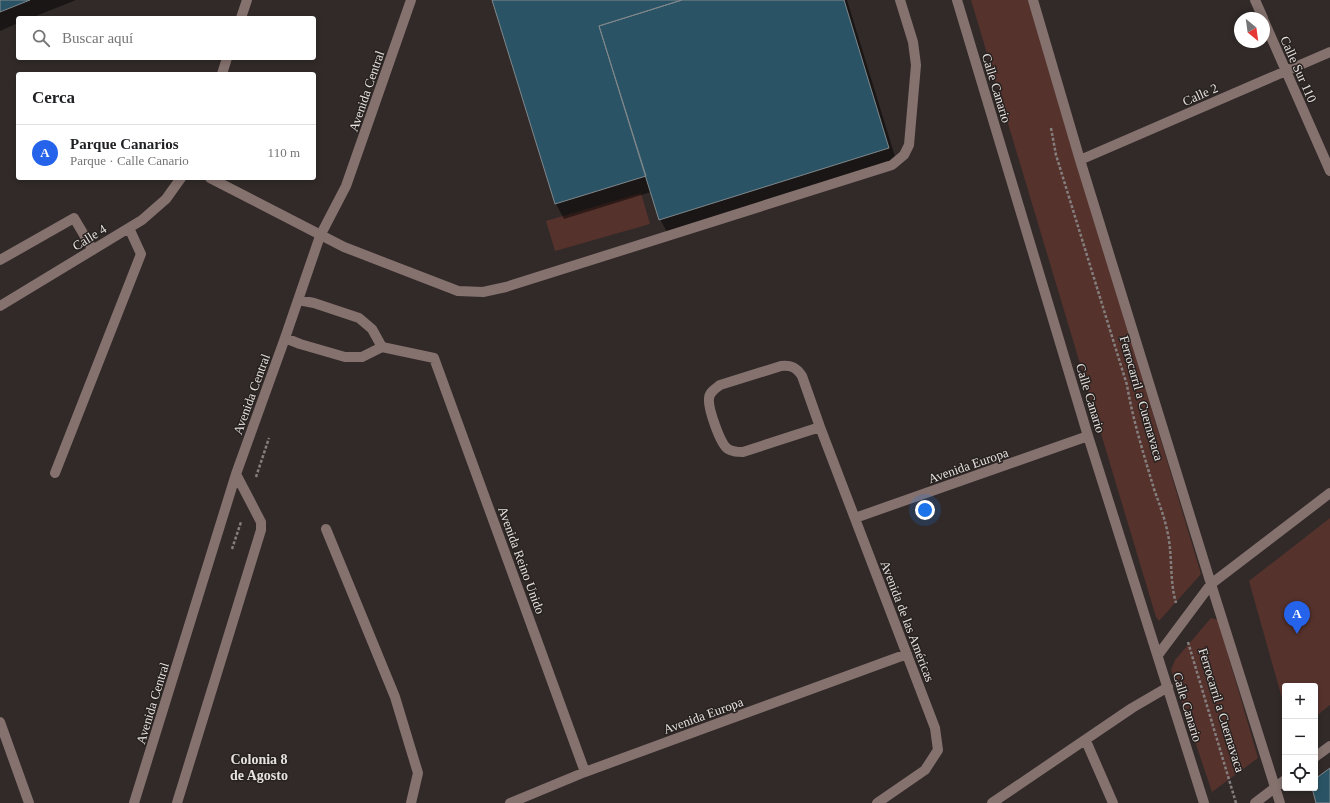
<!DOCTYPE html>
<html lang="es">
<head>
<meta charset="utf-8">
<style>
  :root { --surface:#fff; --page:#f6f6f6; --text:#202124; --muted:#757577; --line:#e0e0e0; --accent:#2563eb }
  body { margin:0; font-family:"Times New Roman",serif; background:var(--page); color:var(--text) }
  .controls { position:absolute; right:12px; bottom:12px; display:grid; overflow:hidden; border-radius:4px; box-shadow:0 2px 6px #0003 }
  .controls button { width:36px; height:36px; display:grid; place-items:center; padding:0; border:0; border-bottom:1px solid var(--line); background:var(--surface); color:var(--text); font:20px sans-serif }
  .compass { position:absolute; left:1234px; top:12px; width:36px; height:36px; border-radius:50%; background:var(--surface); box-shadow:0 2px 6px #0003; rotate:151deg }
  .you { position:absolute; left:925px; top:510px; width:14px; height:14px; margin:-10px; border:3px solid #fff; border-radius:50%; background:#1a73e8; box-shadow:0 0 0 6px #1a73e833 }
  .badge { display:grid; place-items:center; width:26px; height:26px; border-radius:50%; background:var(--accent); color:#fff; font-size:13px; font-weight:700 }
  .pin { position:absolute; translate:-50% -33px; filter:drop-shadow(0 1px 2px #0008) }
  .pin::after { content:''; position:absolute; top:21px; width:14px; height:12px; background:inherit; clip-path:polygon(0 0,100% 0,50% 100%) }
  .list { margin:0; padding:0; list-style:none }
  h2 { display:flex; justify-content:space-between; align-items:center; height:52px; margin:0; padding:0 16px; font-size:17px }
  h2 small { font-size:13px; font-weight:400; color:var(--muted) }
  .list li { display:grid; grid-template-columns:26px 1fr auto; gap:12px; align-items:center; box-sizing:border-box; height:56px; padding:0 16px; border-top:1px solid var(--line) }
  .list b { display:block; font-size:15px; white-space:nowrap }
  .list p { margin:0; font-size:13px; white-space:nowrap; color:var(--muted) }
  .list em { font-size:13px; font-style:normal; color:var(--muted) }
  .icon { flex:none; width:22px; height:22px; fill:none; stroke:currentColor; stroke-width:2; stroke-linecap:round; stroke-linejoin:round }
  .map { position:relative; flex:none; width:1330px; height:803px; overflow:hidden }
  .search { position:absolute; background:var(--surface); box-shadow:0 2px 6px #0003; left:16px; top:16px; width:300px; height:44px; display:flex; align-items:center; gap:10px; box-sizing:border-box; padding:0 14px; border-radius:4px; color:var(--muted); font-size:15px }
  .panel { position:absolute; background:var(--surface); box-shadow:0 2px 6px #0003; left:16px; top:72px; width:300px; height:108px; border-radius:4px }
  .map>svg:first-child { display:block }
  .green { fill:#56322c }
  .shadow { fill:#0007 }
  .building { fill:#2a5465; stroke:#80878b }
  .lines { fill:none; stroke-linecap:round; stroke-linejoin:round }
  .path { stroke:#847f7e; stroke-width:2.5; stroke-dasharray:3 2; stroke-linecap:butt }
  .minor { stroke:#85726e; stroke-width:10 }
  .labels { text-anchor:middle; stroke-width:3; stroke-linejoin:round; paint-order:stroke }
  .street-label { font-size:13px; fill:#e6e2e1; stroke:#27211f }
  .neighbourhood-label { font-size:14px; font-weight:bold; fill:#e6e2e1; stroke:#27211f }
</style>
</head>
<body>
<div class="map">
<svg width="1330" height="803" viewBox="0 0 1330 803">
  <rect width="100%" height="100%" fill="#312a29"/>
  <path class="green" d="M971,0H1029L1201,574L1159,621L1156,617Z
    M641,193L650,224L555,251L546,221Z
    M1330,518V705L1315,717V686H1285V709L1249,581Z
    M1211,618L1218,620L1258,758L1212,792L1171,670L1175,660Z"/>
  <path class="shadow" d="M0,0H76L31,18H18V23L0,31Z
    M493,0H847L897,163L668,234L660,219L651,192L564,219L556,204Z"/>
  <path class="building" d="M0,0H30L0,12Z
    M492,0H682L599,26L646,176L555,204Z
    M682,0H844L889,148L659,220L599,26Z
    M1330,768V803H1316L1312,788H1315V779Z"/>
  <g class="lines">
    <path class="path" d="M1051,128L1056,155L1127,385C1133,421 1144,455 1154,489C1159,503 1164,516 1167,530C1173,554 1169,579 1176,603
      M256,477L269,438
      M232,549L241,522
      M1188,642L1236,803"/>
    <path class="minor" d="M957,0L1088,436L1204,803
      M1033,0L1080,160L1211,584L1280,803
      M1255,0L1263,18
      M241,18L247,0
      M1264,21L1330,171
      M222,74L227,58
      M1080,160L1330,52
      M210,178L344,247L458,291L483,292L506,287L892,165L904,155L909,145L916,65L913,42L900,0
      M0,260L74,218L93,250
      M298,300L314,303L359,318L372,329L382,347
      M0,306L142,220L166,199L181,178
      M285,338L300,344L345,357H362L382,347L434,358L585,772
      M820,427L743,452C737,452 733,452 728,449C720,444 708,408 709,399C709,392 715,389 720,385L781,366C791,365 796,367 802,376L820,427L935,728L938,750L925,770L877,803
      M55,473L141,254L129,228
      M855,518L1088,436
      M326,529L395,697L418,773L411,803
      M1158,655L1211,584L1330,493
      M0,722L29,803
      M1086,741L1113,803
      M1315,757L1330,746
      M134,803L236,474L285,338L320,236L346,186L411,0
      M177,803L261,530V522L236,474
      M510,803L585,772L907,654
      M992,803L1132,708L1168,687
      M1255,803L1285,780"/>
  </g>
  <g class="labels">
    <g class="street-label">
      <text transform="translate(1299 69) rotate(66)" y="5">Calle Sur 110</text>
      <text transform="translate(997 88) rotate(73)" y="5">Calle Canario</text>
      <text transform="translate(366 91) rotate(-71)" y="5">Avenida Central</text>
      <text transform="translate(1200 94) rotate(-24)" y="5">Calle 2</text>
      <text transform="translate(89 237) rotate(-32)" y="5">Calle 4</text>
      <text transform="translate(251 394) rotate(-70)" y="5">Avenida Central</text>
      <text transform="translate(1091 398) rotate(73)" y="5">Calle Canario</text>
      <text transform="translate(1142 398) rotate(74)" y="5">Ferrocarril a Cuernavaca</text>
      <text transform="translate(968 465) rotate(-19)" y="5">Avenida Europa</text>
      <text transform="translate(522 560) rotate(70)" y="5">Avenida Reino Unido</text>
      <text transform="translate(908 621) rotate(69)" y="5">Avenida de las Américas</text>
      <text transform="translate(152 703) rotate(-73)" y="5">Avenida Central</text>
      <text transform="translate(1188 707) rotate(73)" y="5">Calle Canario</text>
      <text transform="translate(1222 710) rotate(73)" y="5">Ferrocarril a Cuernavaca</text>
      <text transform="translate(703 715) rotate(-20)" y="5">Avenida Europa</text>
    </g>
    <g class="neighbourhood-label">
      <text x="259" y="764">Colonia 8<tspan x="259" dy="16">de Agosto</tspan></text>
    </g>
  </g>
</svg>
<div class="controls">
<button>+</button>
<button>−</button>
<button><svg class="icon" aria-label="locate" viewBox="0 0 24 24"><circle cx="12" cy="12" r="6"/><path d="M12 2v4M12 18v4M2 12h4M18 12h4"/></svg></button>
</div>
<svg class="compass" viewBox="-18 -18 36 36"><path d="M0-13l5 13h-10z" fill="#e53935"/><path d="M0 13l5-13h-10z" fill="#757577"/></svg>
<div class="you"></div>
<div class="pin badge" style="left:1297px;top:634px">A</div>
<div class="search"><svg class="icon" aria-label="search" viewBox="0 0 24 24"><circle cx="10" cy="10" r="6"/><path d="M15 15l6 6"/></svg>Buscar aquí</div>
<section class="panel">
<h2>Cerca<small></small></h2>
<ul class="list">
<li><span class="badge">A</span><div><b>Parque Canarios</b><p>Parque · Calle Canario</p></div><em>110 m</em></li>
</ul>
</section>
</div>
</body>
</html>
